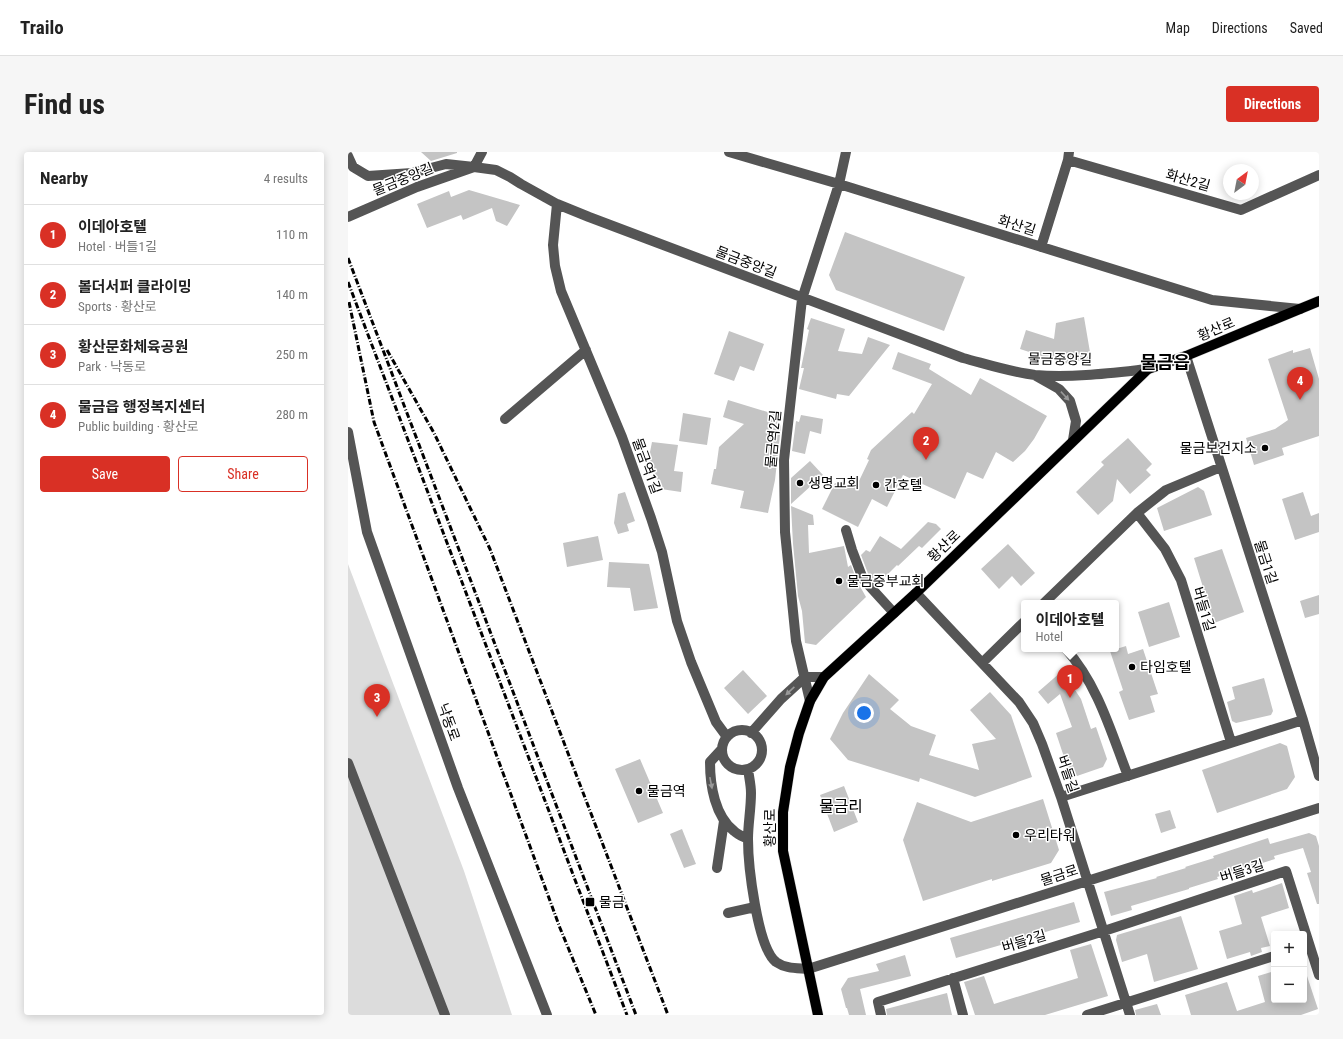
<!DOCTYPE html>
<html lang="en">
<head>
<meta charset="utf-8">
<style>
  :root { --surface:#fff; --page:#f6f6f6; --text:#222; --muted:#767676; --line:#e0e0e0; --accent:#d93025 }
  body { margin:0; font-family:"Roboto Condensed","Noto Sans KR",sans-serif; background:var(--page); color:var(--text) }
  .controls { position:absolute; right:12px; bottom:12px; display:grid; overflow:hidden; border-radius:4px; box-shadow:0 2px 10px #0003 }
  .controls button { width:36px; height:36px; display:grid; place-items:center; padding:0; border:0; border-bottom:1px solid var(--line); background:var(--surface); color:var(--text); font:20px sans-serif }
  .compass { position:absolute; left:875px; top:12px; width:36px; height:36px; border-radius:50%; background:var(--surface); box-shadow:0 2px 10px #0003; rotate:32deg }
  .you { position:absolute; left:516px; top:561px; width:14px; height:14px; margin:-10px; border:3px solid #fff; border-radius:50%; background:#1a73e8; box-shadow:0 0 0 6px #1a73e833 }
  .badge { display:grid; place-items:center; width:26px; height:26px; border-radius:50%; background:var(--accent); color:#fff; font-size:13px; font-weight:700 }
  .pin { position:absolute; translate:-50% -33px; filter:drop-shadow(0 1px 2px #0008) }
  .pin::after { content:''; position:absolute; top:21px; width:14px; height:12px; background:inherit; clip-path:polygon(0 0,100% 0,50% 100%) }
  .popup { position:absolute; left:673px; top:448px; width:98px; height:52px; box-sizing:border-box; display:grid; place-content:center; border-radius:4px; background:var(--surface); filter:drop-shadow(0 1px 3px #0005); font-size:13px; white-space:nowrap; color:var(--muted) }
  .popup b { font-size:15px; color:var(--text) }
  .popup::after { content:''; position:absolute; left:50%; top:100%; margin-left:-8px; border:8px solid transparent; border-top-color:var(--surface) }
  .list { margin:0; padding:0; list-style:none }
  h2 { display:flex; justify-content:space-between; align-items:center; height:52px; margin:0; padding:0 16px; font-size:17px }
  h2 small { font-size:13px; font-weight:400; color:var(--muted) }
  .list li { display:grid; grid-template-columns:26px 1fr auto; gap:12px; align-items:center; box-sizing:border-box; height:60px; padding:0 16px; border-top:1px solid var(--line) }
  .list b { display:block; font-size:15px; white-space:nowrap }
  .list p { margin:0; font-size:13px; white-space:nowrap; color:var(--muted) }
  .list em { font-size:13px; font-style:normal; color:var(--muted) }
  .actions { display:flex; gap:8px; padding:12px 16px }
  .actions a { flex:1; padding:9px 0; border:1px solid var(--accent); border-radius:4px; text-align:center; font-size:14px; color:var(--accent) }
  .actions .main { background:var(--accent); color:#fff }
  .map { position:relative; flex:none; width:971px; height:863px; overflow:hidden; border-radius:4px }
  header { display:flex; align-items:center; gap:24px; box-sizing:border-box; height:56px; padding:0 20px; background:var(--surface); border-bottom:1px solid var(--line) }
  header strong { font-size:19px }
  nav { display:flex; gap:22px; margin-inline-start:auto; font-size:14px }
  .intro { display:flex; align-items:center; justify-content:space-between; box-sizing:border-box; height:96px; padding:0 24px }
  h1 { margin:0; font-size:28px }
  .button { padding:10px 18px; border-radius:4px; background:var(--accent); color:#fff; font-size:14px; font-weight:700 }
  main { display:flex; gap:24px; padding:0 24px }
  aside { flex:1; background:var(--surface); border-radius:4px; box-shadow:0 2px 10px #0003 }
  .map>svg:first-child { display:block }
  .green { fill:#dcdcdc }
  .building { fill:#c4c4c4 }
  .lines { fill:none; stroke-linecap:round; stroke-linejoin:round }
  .major-casing { stroke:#dbdbdb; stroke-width:11 }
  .minor { stroke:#555; stroke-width:10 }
  .major { stroke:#000; stroke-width:10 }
  .rail { stroke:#000; stroke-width:3; stroke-dasharray:6 2 1 2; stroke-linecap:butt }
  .oneway { fill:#999 }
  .poi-dot { fill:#000; stroke:#fff; stroke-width:1.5 }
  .labels { text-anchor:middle; stroke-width:3; stroke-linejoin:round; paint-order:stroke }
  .street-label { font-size:14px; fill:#000; stroke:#fff }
  .poi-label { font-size:14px; fill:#000; stroke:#fff; text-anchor:start }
  .quarter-label { font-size:16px; fill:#000; stroke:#fff }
  .district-label { font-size:18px; font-weight:bold; fill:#000; stroke:#fff }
</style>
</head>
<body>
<header>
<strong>Trailo</strong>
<nav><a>Map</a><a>Directions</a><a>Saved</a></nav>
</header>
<div class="intro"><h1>Find us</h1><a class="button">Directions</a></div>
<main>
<aside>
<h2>Nearby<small>4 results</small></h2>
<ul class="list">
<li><span class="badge">1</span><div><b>이데아호텔</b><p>Hotel · 버들1길</p></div><em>110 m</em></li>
<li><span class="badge">2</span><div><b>볼더서퍼 클라이밍</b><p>Sports · 황산로</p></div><em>140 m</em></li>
<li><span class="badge">3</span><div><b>황산문화체육공원</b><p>Park · 낙동로</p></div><em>250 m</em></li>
<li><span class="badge">4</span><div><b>물금읍 행정복지센터</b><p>Public building · 황산로</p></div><em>280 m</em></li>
</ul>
<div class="actions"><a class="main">Save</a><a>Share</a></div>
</aside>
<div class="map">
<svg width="971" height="863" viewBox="0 0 971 863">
  <rect width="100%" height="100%" fill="#fff"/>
  <path class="green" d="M0,412L116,719L164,863H0Z"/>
  <path class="building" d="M73,0H109V1L83,9Z
    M121,38L172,53L159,74L148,69L144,56L115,68L113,63L79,76L69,52L101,39L103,45Z
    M497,80L617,125L596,179L488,138L481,123Z
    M736,165L743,206L710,213L709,209L672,197L678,178L706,187L708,171Z
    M463,166L497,177L490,199L514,202L520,185L542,193L501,244L489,242L488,247L451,237L456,216H453L461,178L459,177Z
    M381,179L416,192L406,219L392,214L386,229L366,222Z
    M962,196L971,227V284L934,296L936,303L906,313L898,286L927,277L940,268L920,207L945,198V201Z
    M550,200L583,212L581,217L623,243L632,226L699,264L686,287L677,299L665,310L648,300L635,327L619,320L607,347L555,323L539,355L524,347L510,375L474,357L487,331L498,337L503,325L511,329L521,308L519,307L523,298L564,260L566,262L584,232L544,217Z
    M380,248L426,262L433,274L427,328L420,361L392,356L396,339L363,332L366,317H368L371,295L396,272L375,265Z
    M335,261L363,266L359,293L331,289Z
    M453,263L475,267L473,282L462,279L457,302L444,299L448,269L451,270Z
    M780,286L804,312L798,318L803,323L782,342L769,327L765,349L750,363L728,340L756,313L753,310Z
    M304,290L330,293L326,319L335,320L333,340L313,337L301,305Z
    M462,309L475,323L443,352V326Z
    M850,335L856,339L864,363L816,379L809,356Z
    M277,340L287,369L279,372L281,379L270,382L266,371L270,342Z
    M955,340L963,364L971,361V380L947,388L934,347Z
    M443,354L465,363L466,373H460L461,401L496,394L500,415L503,413L509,429L518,445L468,493L457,491L454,459L450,444L445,392Z
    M580,370L588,372L593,377L574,396L571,394L550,414L549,413L529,433L521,424L513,403L518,398L522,400L532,384L553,397Z
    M250,384L255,408L219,415L215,391Z
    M660,392L687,421L673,434L664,424L651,437L633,417Z
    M874,397L896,460L866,471L846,406Z
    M261,410L301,412L310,456L286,459L282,436L259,435Z
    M971,443V462L957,466L952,449Z
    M821,450L832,485L801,495L790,460Z
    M778,494L780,502L795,497L810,542L802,544L807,560L781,568L771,540L775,538L762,499Z
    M395,518L419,544L400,562L376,536Z
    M713,520L725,535L733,547L743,577L748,575L759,607L755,615L729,624L721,620L708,581L724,575L712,542L700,552L690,540Z
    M521,522L551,548L542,557L563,574L588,583L581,603L631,618L624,592L648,587L622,558L642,540L663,563L684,625L627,645L572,626L571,630L500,608L482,587L495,561Z
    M916,526L925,559L923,563L888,571L884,569L879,550L887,547L884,535Z
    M932,591L939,594L947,625L939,637L869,661L854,618Z
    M292,607L315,661L290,671L267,617Z
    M496,634L510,670L486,680L472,643Z
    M695,647L711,698L703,711L644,729V727L575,749L555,688L569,650L623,670Z
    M822,658L828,676L813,681L807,662Z
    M334,677L348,712L336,716L322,682Z
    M961,681L968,684L971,694V752H969L959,721L963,720L955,696L926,704L927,707L869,725L870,727L841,736V737L783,754L784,758L763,764L756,740L809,726L808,725L838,716L837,715L866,706L865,704L920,686L922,692Z
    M934,731L941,756L913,765L922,794L913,796L914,800L903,804L902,800L879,807L871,779L894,772L886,744L904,738L905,741Z
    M726,750L732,770L608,806L602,786Z
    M833,764L850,817L806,830L799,802L774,810L768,788L769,783Z
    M743,792L760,844L697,863H627L616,830L636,824L646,852L730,826L722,798Z
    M557,803L563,824L512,837L518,863H501L499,856H498L493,837L500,826L531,819L528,812Z
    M926,819V848H956V821H958L970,857L953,863H843L837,843L879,830L889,859L917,850L910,824Z
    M599,841L604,863H539L538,857Z
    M809,852L813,863H788L787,858Z"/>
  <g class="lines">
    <defs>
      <path id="major" d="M470,863L435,699V660L442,615L451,581L462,549L476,525L568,441L800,217L838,204L971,149"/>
    </defs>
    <use href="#major" class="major-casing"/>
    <path class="minor" d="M381,0L491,32L864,148L952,157
      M0,4L5,15L20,24L64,21L98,12L126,15L134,0
      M720,8L893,58L971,23
      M209,52L205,93L207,114L213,139L274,285L303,366L314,400L329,469L343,510L368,570L379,585
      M0,65L69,35L126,15L148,18L162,25L173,32L209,52L241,65L615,206C638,212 662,220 687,223C725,226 763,221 800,217
      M693,95L720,8L721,0
      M838,204L955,568L971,624
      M688,224L711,237L722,249L728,269L725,288
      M157,267L238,198
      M0,280L19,380L110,636L199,863
      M789,361L817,397L833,428L883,590
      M498,378L504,398L515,427L546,461
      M568,441L671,550L685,571L694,592L713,645L782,863
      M696,451L789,361L818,338L873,315
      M718,497C750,533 763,580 780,624
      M634,511L676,470
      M462,549L448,489L437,380L436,308L454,147L491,32L498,0
      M374 598a20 20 0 1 1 40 0a20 20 0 1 1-40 0Z
      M403,581L433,547L457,525H476
      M374,597L362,610C362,634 367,664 386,679C390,683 396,685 400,687
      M0,611L97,863
      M400,617C401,625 403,633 403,641C403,657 400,672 400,687C400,712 409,795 428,810C438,817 449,816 460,817L971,656
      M713,645L955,568
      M369,716L376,669
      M380,761L407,755
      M605,826L615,863
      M533,863L530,850L756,779L938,719L971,823
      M739,863L926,804"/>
    <use href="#major" class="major"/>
    <path class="rail" d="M0,106L288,863
      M0,130L229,733L279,863
      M1,150L26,270L212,776L248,863
      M39,198L86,281L142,397L320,863"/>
  </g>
  <defs><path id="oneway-solid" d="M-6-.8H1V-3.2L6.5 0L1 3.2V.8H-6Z"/></defs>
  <g class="oneway">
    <use href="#oneway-solid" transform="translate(717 244) rotate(47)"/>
    <use href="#oneway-solid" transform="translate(442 539) rotate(137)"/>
    <use href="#oneway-solid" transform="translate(363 631) rotate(79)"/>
  </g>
  <g class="poi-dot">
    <circle cx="917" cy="296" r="4"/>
    <circle cx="452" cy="331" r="4"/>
    <circle cx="528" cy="333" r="4"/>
    <circle cx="491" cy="429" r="4"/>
    <circle cx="784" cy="515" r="4"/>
    <circle cx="291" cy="639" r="4"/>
    <circle cx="668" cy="683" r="4"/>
    <rect x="237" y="745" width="10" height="10" rx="2"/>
  </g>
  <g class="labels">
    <g class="street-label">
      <text transform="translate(55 27) rotate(-22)" y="5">물금중앙길</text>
      <text transform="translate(840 28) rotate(16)" y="5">화산2길</text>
      <text transform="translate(669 73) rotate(17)" y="5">화산길</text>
      <text transform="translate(398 110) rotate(21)" y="5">물금중앙길</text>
      <text transform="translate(868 177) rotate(-23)" y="5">황산로</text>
      <text transform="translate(712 207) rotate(1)" y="5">물금중앙길</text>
      <text transform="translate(425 287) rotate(-85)" y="5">물금역2길</text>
      <text transform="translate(299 314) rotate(70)" y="5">물금역1길</text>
      <text transform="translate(596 394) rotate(-44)" y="5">황산로</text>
      <text transform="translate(918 410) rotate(72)" y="5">물금1길</text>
      <text transform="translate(856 457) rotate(73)" y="5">버들1길</text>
      <text transform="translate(101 570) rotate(70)" y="5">낙동로</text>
      <text transform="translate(720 622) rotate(71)" y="5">버들길</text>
      <text transform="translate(422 676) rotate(-90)" y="5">황산로</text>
      <text transform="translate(894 719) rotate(-18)" y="5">버들3길</text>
      <text transform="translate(711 723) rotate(-18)" y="5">물금로</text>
      <text transform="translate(676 789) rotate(-17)" y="5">버들2길</text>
    </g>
    <g class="poi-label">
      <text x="909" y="301" text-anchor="end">물금보건지소</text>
      <text x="460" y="336">생명교회</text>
      <text x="536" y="338">칸호텔</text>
      <text x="499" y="434">물금중부교회</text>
      <text x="792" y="520">타임호텔</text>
      <text x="299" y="644">물금역</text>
      <text x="676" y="688">우리타워</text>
      <text x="251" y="755">물금</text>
    </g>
    <g class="quarter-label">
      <text x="493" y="660">물금리</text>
    </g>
    <g class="district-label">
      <text x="817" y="217">물금읍</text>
    </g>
  </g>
</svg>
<div class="controls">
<button>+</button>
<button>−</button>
</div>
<svg class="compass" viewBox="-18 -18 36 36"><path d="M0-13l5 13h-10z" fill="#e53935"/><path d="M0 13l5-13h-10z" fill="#767676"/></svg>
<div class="you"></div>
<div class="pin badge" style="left:722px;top:546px">1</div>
<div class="popup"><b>이데아호텔</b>Hotel</div>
<div class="pin badge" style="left:578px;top:308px">2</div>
<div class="pin badge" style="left:29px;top:565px">3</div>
<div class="pin badge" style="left:952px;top:248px">4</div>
</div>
</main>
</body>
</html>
